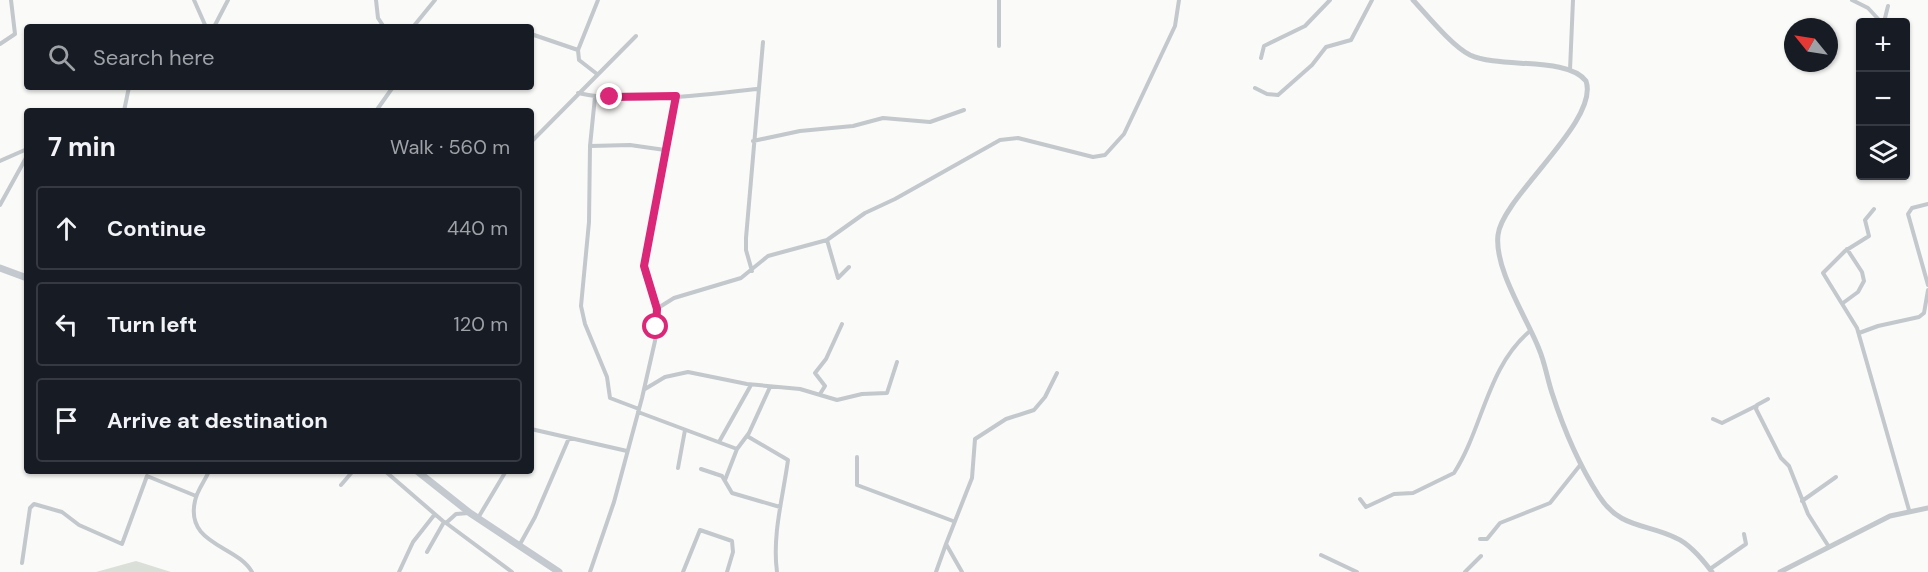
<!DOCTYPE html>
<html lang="en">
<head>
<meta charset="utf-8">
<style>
  :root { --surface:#171b24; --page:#20242c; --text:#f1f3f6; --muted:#9ea1a6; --line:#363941 }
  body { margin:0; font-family:"DM Sans",sans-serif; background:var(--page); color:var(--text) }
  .controls { position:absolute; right:18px; top:18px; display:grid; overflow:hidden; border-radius:6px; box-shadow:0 2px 4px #0004 }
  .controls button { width:54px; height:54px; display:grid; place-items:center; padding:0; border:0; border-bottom:2px solid var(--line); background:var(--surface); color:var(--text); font:30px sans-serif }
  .compass { position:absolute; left:1784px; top:18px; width:54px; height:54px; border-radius:50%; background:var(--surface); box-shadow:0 2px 4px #0004; rotate:300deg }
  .stop { position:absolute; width:18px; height:18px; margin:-14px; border:4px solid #db2777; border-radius:50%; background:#fff }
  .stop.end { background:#db2777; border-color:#fff; box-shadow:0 2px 6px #0008 }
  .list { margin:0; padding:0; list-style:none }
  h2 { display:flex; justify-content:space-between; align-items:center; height:78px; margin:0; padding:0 24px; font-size:26px }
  h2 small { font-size:20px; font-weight:400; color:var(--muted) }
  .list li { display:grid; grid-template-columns:39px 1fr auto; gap:18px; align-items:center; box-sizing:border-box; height:84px; margin:0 12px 12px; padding:0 12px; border:2px solid var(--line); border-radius:6px }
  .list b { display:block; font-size:22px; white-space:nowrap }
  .list em { font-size:20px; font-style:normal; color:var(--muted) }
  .icon { flex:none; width:33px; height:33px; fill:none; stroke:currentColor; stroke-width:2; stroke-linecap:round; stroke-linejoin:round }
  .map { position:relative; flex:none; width:1928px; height:572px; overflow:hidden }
  .search { position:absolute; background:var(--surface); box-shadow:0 2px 4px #0004; left:24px; top:24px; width:510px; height:66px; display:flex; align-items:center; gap:15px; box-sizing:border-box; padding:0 21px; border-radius:6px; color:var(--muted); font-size:22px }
  .panel { position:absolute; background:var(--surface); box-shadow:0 2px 4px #0004; left:24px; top:108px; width:510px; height:366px; border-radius:6px }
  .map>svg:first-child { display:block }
  .green { fill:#dadfd7 }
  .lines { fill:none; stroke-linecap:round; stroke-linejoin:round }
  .minor { stroke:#c3c8cc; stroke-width:4 }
  .tertiary { stroke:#c3c8cc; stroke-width:5 }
  .trunk { stroke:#c3c9ce; stroke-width:7 }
  .route { stroke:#db2777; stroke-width:8 }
</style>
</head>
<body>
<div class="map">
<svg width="1928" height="572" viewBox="0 0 1928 572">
  <rect width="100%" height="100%" fill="#fafaf8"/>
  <path class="green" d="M136,561L171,572H96Z"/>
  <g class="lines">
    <path class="minor" d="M194,0L206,27
      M376,0L378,18L384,27
      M1852,0L1868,8L1881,22
      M1884,22L1888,6
      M214,27L228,0
      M413,27L435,0
      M531,34L578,50L579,60L597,74
      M0,44L15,34L11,0
      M999,46V0
      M578,50L598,0
      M1261,58L1264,46L1305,26L1330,0
      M1570,70L1573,0
      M1255,88L1267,94L1278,95L1312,65L1326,47L1351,40L1372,0
      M578,93C629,105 706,95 757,89
      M595,97L590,146L630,145L665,150
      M124,111L129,87
      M376,111L393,87
      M753,141L800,131L853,126L883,118L930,122L964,110
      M531,142L636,36
      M590,146L589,222L581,306L585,324L607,377L610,398L639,409
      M0,161L27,149
      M1928,204L1912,208L1908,214L1928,285
      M0,205L27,156
      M1874,209L1865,220L1869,236L1845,251L1823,273L1857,328L1909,510
      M827,240L838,278L849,267
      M752,271L746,250V238L763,42
      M1843,303L1858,292L1864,281L1862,272L1847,249
      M657,309L644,273V262L676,96
      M1859,333L1878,326L1919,317L1924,313L1928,290
      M645,389L665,377L688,372L747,384L800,389L837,400L862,394L887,393L897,362
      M820,394L825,386L815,373L826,359L842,324
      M1768,399L1757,405L1756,409L1781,458L1789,466L1808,514L1829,547
      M638,412L737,449
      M1713,419L1722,423L1756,406
      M531,429L627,451
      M747,436L788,460C783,497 772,535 777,572
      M719,442L751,385
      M857,457V485L953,521
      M678,468L685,430
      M701,469L722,476L732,493L780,507
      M209,471C205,481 197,490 195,501C185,545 237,545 252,572
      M385,471L444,522
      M725,480L737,449L749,433L770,387
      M341,485L353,471
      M1360,499L1366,507L1394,494L1413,493L1454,473C1483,428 1487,367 1530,331
      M1802,501L1836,477
      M478,518L506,471
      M446,523L512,572
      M1480,539H1487L1500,523L1550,503L1581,464
      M519,546L535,517L569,438
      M427,552L444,522L446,523L456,514L469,513
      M1321,555L1357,572
      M22,563L30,508L34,504L62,512L79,525L122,544L147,476L196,496
      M1710,569L1746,544L1744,534
      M399,572L413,542L435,514
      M590,572L614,502L642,398L655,341L658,308L674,298L741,278L768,256L827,240L865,213L895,199L1000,140L1018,138L1093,157L1105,155L1124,134L1175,26L1179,0
      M683,572L700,530L732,541L733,552L727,572
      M936,572L946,544
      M962,572L946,544L972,478L975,439L1006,419L1034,410L1045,397L1057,373
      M1465,572L1481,556"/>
    <path class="tertiary" d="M1413,0C1427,15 1452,46 1470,55C1500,69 1567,56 1586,81C1600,121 1502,197 1498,235C1494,269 1527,318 1539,349C1545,363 1547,378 1552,393C1563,427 1579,465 1599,496C1620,529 1646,523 1676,538C1690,544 1703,560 1712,572
      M1780,572L1890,516L1928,508"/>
    <path class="trunk" d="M0,268L27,278
      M417,471L470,513L559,572"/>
  </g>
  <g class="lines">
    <path class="route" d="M610,97L676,96L644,266L657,309L656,327"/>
  </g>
</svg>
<div class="controls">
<button>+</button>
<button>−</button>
<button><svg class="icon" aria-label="layers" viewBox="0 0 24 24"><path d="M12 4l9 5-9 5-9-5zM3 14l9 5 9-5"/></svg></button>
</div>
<svg class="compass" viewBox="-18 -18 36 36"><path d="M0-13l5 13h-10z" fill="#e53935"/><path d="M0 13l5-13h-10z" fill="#9ea1a6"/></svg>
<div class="stop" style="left:656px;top:327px"></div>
<div class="stop end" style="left:610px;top:97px"></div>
<div class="search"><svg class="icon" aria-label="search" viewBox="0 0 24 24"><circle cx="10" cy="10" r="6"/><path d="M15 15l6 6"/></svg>Search here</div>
<section class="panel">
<h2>7 min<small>Walk · 560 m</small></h2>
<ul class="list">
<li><svg class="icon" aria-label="ahead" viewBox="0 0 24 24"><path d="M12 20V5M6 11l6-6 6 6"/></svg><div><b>Continue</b></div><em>440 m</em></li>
<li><svg class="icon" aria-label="left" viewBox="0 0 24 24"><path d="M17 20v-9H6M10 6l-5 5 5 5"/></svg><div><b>Turn left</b></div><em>120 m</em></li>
<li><svg class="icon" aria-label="arrive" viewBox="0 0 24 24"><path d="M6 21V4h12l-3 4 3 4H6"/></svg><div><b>Arrive at destination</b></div></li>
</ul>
</section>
</div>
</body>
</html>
